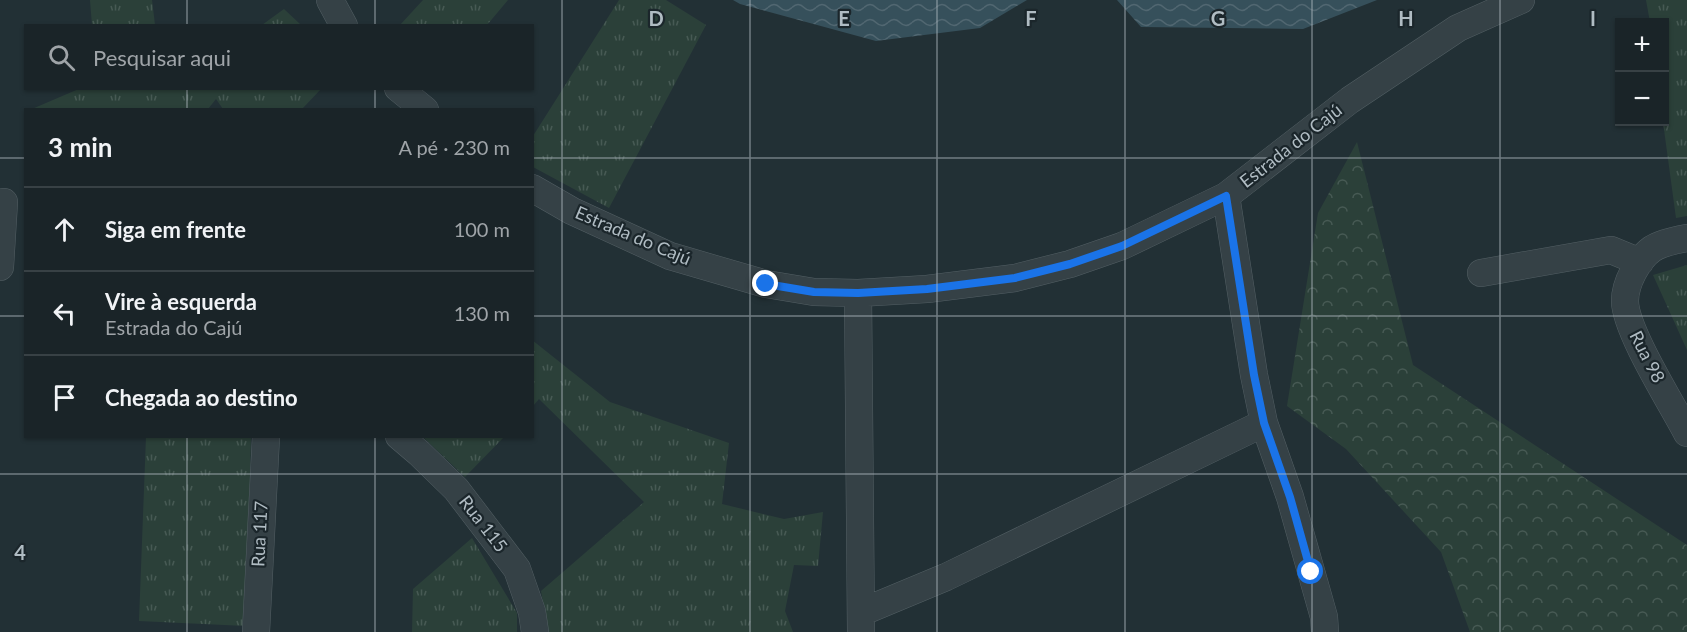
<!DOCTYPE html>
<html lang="pt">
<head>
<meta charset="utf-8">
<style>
  :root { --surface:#1a2428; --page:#232c30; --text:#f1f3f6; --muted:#9fa4a8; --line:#384145 }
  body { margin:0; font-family:Lato,sans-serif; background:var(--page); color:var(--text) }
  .controls { position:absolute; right:18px; top:18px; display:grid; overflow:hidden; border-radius:0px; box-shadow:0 2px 4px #0004 }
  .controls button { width:54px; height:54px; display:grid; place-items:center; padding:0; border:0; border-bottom:2px solid var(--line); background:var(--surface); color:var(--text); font:30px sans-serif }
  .stop { position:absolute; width:18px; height:18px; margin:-14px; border:4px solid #1a73e8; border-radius:50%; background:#fff }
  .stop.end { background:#1a73e8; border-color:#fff; box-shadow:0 2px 6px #0008 }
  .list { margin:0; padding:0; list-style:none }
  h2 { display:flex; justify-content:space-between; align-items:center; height:78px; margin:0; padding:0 24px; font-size:26px }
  h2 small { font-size:20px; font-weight:400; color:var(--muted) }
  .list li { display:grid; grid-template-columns:39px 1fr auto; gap:18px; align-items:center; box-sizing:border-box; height:84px; padding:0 24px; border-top:2px solid var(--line) }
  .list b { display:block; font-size:22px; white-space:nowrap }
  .list p { margin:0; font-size:20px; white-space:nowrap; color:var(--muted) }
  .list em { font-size:20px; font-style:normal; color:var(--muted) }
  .icon { flex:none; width:33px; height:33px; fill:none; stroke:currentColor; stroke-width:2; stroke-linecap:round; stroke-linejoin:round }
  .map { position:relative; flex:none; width:1687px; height:632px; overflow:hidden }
  .search { position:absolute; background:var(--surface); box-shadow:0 2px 4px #0004; left:24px; top:24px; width:510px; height:66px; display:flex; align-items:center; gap:15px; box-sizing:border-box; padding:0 21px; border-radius:0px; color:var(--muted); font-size:22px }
  .panel { position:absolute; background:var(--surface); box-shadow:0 2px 4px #0004; left:24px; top:108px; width:510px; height:330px; border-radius:0px }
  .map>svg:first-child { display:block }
  .grass { fill:url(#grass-tufts) }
  .forest { fill:url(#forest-crowns) }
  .water { fill:url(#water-waves) }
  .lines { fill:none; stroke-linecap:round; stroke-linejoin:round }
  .street-casing { stroke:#535f64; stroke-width:28 }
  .street { stroke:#354146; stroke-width:27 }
  .route { stroke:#1a73e8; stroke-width:8 }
  .grid { fill:none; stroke:#b0bcc3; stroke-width:1.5; stroke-opacity:0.55 }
  .labels { text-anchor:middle; stroke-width:4.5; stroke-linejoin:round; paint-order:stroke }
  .street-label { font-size:18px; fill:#b0bcc3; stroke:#1b262b }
  .grid-label { font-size:20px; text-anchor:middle; font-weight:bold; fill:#b0bcc3; stroke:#1b262b; stroke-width:4.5; stroke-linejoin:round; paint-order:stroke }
</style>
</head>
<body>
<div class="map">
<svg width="1687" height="632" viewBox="0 0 1687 632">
  <defs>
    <pattern id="grass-tufts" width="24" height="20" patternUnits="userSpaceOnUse" patternTransform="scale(1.5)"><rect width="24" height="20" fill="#2b4039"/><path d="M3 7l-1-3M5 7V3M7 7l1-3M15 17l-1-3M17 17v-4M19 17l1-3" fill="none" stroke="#475a54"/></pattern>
    <pattern id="forest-crowns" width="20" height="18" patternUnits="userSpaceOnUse" patternTransform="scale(1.5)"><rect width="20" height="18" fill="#2b4039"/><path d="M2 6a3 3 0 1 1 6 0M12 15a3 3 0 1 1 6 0" fill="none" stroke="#475a54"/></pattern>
    <pattern id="water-waves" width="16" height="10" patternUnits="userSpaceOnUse" patternTransform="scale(1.5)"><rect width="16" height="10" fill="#36505b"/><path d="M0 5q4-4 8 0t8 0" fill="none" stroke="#516771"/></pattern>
  </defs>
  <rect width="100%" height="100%" fill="#223035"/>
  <path class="grass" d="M90,0H152L155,25H92Z
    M423,0H508L487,25H400Z
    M619,0H666L706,25L609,208L533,167V136Z
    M1646,0H1687V216L1676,218L1663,122H1664V22H1650Z
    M284,9L301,25H262Z
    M81,88H320L321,89L302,109H223L216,99L208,109H32Z
    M1687,265V350L1653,275Z
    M532,340L610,402L729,443L722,504L784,519L823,512L818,566L794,565L785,611L793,632H548L541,591L644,502L539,399L533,406Z
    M146,437H251L246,626L139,621Z
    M423,437H504L465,477Z
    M472,538L517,613V632H412L413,589Z"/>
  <path class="forest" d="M1357,142L1413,365L1687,545V632H1470L1441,552L1346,449L1287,406L1318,213Z"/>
  <path class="water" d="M733,0H1027L980,28L876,41L740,4Z
    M1117,0H1377L1303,29L1141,27Z"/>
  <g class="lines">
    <defs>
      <path id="street" d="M330,0L344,26
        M398,88L425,110
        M532,188L572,211L670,256L766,284L814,292L858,293L927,289L1015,278L1070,264L1122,246L1226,196L1350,100L1458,28L1521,0
        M1226,196L1254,375L1264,423L1290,497L1324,617L1325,632
        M1687,238C1676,240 1661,243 1652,249C1638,259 1625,283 1625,301C1625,330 1672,404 1687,433
        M0,267L4,202
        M1481,273L1611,250L1640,262
        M858,293L861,632
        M399,436L419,453L456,489L517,569L532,612L535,632
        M862,612L946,577L1264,423
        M256,632L266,436"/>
    </defs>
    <use href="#street" class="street-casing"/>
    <use href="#street" class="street"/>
  </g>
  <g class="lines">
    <path class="route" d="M766,284L814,292L858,293L927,289L1015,278L1070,264L1122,246L1226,196L1254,375L1264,423L1290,497L1311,572"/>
  </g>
  <path class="grid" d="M187,0V26M375,0V26M562,0V632M750,0V632M937,0V632M1125,0V632M1312,0V632M1500,0V632M187,88V110M375,88V110M0,158H26M532,158H1687M0,316H26M532,316H1687M187,436V632M375,436V632M0,474H1687"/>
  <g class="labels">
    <g class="street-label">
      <text transform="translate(1291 146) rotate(-38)" y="6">Estrada do Cajú</text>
      <text transform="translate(633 236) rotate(23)" y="6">Estrada do Cajú</text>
      <text transform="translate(1647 357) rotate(63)" y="6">Rua 98</text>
      <text transform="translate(483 524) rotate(52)" y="6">Rua 115</text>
      <text transform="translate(260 534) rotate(-87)" y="6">Rua 117</text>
    </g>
  </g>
  <g class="grid-label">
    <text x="656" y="26">D</text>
    <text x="844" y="26">E</text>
    <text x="1031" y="26">F</text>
    <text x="1218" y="26">G</text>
    <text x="1406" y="26">H</text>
    <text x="1593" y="26">I</text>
    <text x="20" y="560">4</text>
  </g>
</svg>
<div class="controls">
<button>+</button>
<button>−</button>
</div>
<div class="stop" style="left:1311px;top:572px"></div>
<div class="stop end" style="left:766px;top:284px"></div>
<div class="search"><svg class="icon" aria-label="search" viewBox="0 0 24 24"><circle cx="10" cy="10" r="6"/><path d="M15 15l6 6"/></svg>Pesquisar aqui</div>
<section class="panel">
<h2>3 min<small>A pé · 230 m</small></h2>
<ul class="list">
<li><svg class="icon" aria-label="ahead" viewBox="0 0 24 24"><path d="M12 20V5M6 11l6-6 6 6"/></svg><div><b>Siga em frente</b></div><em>100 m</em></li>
<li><svg class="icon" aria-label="left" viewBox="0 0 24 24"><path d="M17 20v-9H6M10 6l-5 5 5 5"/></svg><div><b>Vire à esquerda</b><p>Estrada do Cajú</p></div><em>130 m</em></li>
<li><svg class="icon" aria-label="arrive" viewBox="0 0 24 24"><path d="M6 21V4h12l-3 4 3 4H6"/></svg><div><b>Chegada ao destino</b></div></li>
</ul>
</section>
</div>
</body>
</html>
